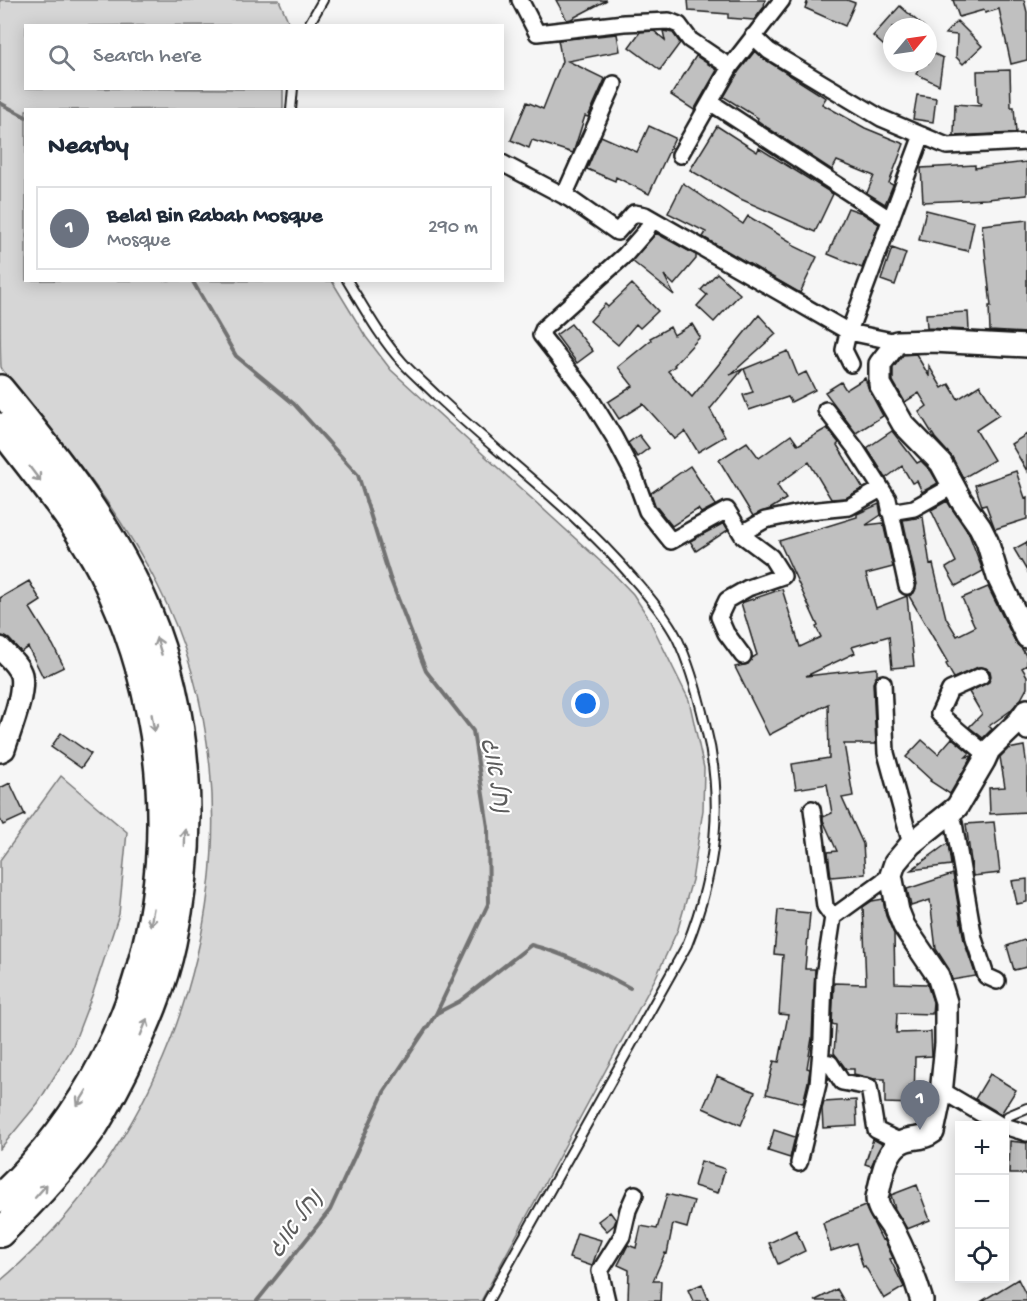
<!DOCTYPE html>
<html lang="en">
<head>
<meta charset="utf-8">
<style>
  :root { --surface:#fff; --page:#f6f6f7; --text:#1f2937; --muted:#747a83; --line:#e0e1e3; --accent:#d1495b }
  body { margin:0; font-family:"Gochi Hand","Playpen Sans Hebrew",sans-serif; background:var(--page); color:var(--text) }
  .controls { position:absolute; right:18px; bottom:18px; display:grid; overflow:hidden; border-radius:0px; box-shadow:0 3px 15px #0003 }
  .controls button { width:54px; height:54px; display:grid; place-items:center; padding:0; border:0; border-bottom:2px solid var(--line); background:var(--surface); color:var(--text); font:30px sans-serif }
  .compass { position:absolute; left:883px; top:18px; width:54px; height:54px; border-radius:50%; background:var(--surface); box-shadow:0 3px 15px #0003; rotate:61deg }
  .you { position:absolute; left:586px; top:704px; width:21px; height:21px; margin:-15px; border:4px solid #fff; border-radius:50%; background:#1a73e8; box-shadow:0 0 0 9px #1a73e833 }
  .badge { display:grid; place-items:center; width:39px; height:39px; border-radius:50%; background:var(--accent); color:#fff; font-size:20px; font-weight:700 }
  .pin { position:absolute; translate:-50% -50px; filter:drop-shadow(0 2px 3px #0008) }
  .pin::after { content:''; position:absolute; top:32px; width:21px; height:18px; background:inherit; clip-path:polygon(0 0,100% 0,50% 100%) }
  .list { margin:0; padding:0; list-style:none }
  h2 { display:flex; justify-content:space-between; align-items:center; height:78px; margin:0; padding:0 24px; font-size:26px }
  h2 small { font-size:20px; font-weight:400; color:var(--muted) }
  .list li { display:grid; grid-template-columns:39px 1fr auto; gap:18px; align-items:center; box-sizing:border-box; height:84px; margin:0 12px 12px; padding:0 12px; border:2px solid var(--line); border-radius:0px }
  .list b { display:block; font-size:22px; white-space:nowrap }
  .list p { margin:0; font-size:20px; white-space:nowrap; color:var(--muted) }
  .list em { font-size:20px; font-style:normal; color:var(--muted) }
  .icon { flex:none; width:33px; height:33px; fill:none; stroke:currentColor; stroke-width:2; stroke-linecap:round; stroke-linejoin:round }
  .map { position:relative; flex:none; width:1027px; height:1301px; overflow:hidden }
  .search { position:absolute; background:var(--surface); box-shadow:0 3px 15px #0003; left:24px; top:24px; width:480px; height:66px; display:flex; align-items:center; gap:15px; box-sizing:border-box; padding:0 21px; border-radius:0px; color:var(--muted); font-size:22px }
  .panel { position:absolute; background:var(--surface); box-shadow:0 3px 15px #0003; left:24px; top:108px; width:480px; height:174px; border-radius:0px }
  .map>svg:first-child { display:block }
  .green { fill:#d6d6d6; stroke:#797979; stroke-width:1.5 }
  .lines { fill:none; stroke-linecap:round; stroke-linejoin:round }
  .stream { stroke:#727272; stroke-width:4 }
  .building { fill:#c0c0c0; stroke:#1c1c1c; stroke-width:1.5 }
  .lane-casing { stroke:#1c1c1c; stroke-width:12 }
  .street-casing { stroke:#1c1c1c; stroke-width:20 }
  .secondary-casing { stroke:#1c1c1c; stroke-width:26 }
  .highway-casing { stroke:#1c1c1c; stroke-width:32 }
  .lane { stroke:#fff; stroke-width:8 }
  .street { stroke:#fff; stroke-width:15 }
  .secondary { stroke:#fff; stroke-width:21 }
  .highway { stroke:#fff; stroke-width:27 }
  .oneway { stroke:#999 }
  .labels { text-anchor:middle; stroke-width:4.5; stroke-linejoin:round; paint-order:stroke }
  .water-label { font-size:24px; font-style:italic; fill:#5d5d5d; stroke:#fff }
</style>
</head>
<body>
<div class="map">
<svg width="1027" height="1301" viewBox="0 0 1027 1301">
  <rect width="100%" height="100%" fill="#f6f6f6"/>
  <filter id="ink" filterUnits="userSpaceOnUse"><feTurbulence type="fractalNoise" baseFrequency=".0167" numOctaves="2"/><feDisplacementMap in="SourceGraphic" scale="12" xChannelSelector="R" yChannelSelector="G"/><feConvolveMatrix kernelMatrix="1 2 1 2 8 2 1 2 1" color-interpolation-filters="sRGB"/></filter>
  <g filter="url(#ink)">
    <path class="green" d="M0,0H279L290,25L26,26V88L283,89V109L26,110V280L332,281L366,337L391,370L612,572L633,594L648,617L689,700L704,768L703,810L692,880L678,929L656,977L481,1301H0V1281C195,1117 276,816 157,584C130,531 96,484 58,438C44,420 29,401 14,383C10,378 3,372 1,367C0,358 0,303 0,289C0,193 0,96 0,0Z
      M61,776L127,832L119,914L93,993L72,1048L38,1103L0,1149V860Z"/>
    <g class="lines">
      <path class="stream" d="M0,103L26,117
        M192,280L236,356L294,404L358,475L390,578L426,671L473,731L488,827L489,902L436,1014L384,1092L330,1210L257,1301
        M437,1013L460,1001L531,945C567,954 598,971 630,988"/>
    </g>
    <path class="building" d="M556,0H607L571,19L567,20Z
      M688,0H765L764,7L754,20L728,18V14L689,11Z
      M808,0H847L855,3L845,26L805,8Z
      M953,0H1024L1027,12V60L1011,64L999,9L985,13L984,10L959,17Z
      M900,6L924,27H892V53L873,36Z
      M957,21L982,46L963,64L956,57L957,35L945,34Z
      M654,31L665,40L663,31L673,33L680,43L660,70L629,47L640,32Z
      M617,34L620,51L568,61L605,79L588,117L585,116L573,153L532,140L529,148L511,140L527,102L543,109L562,61L558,40Z
      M755,51L764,59L826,98L822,104L865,128L904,144L889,183L893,185L885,204L867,193L874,176L837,161L832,170L768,128L757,120L758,118L724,97L739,71Z
      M928,51L943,58L939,85L916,74L921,63H928Z
      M696,56L717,70L694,110L671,95Z
      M1010,70L1011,107H1014L1016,133L954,136L955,104L981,106L982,104L978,102L977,71Z
      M917,95L936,98L933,122L913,119Z
      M649,126L675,138L649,194L616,177L615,181L587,169L601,136L637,152Z
      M717,126L757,152L759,148L833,194L815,232L736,197L690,170Z
      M1027,162V195L987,199L923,202L921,168L975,165V168Z
      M683,183L743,224L748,216L793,243L792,245L817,257L800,293L703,237L706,232L668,213Z
      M848,208L859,212V211L879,224L862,268L828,254Z
      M926,210L974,222L968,251L919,240Z
      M1027,220V333L990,331L989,306H991L982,225Z
      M656,233L696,255V259L674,285L664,275L674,295L632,261Z
      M892,248L906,253L895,285L881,280Z
      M717,273L740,294L714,322L697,306L707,295L701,290Z
      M632,284L658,311L640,328L636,324L618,345L590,321L605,304L608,307Z
      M968,312L969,330L927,328L926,314Z
      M759,315L776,334L730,375L743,369L710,409L725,436L698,452L685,431L675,439L643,404L619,419L608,402L633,386L618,367L651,340L650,338L670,327L674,335L692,324L700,337L674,365L675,366L668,371L692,397Z
      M571,324L593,351L577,363L556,335Z
      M788,351L798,376L806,372L815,390L791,402L788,397L749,410L743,395L753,392L744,369Z
      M916,354L929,376V366L942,388L949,384L958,399L980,385L999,415L976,430L994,460L963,478L952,457L935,438L919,412L927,406L919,393L905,402L893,381V368L903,355Z
      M865,378L869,390L883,416L856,433L825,392L841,382L846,390Z
      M827,428L839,443L837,445L863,488L846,498L831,499L809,462L777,485L786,499L770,509L753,516L719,460L747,442L759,458L791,435L798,445Z
      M892,431L917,463L921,461L931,471L938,483L922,492L917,481L912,483L902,466L886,478L867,448Z
      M1027,434V471L1011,444Z
      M639,435L649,448L637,457L628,443Z
      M690,466L716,505L701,513L698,509L672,526L655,505L651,493Z
      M1016,471L1025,498L1027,497V519L995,529L986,505L982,506L975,485Z
      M947,501L969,534L983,571L956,586L946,568L956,562L931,510Z
      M879,504L881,515L866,525L883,523L893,567L866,574L876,608L907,596L914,666L892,668L889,636L852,647L855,653L806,676L877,668V675L873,683L876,744H844L853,796L842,798L863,844L865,874L831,877L828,852L837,851L823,820V817L832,813L827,784L796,789L792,764L829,758L828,704L769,735L735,667L748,664L752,658L757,655L741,603L782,589L800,647L821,637L816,627L818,626L779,541L857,517V514Z
      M923,517L930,565L933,564L946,618L957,636L975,627L962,598L988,587L1016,643L1022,649L1027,657V665L1022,668L1027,676V688L1021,699L1010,711L989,726L992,729L983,738L969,727L982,714L969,692L989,682L991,676L990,671L986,668L978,667L954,678L946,664L948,663L909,596L914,593L917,584L903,520Z
      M724,523L728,530L696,551L690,541Z
      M1027,542V571L1014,549Z
      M29,581L41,601L30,608L53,645L64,667L43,677L28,647L21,652L9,639L0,636V598Z
      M61,733L91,754L81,768L51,747Z
      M952,738L970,753L966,757L972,756L950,794L930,781L931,780L906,757L922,740L938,754Z
      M1024,746L1027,767V812L990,814L989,788L1005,787L1000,757L1008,749Z
      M10,783L25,815L3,825L0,819V788Z
      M994,822L1000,873L973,876L966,824Z
      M948,843L951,865L911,870Z
      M953,874L964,941L976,976L952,980L949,969L936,949L930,900L911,906L907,889Z
      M1027,879V902L1017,904L1012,881Z
      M883,899L886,916L894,934L895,983L927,984L933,1002L932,1014L897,1013L896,1033L931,1032L932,1056L915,1057L914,1104L885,1103V1079H874L854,1074V1069H846L834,1053L836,1025L832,1024L834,983L866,984L863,907L872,901Z
      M778,910L810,913L805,969H815L812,1038L807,1068L810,1069L808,1082L803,1103L766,1094L774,1061L779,1062L788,1015L779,1014L783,955L774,954Z
      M1027,939V967L1014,970L1007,946Z
      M990,1074L1016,1090L1001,1114L975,1099Z
      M717,1076L755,1092L741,1125L703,1108Z
      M856,1100L857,1126L823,1128L822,1109L824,1102Z
      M774,1130L795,1137L790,1158L768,1151Z
      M873,1139L882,1144L871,1166L865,1164Z
      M1010,1141L1027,1143V1174H1009Z
      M701,1161L725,1169L718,1193L694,1186Z
      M917,1185L930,1220L907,1229L895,1209L891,1195Z
      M667,1194L694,1201L687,1228L673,1224L667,1254L665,1253L653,1281H661L660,1301H628L629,1270L618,1265L628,1245L636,1248L641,1226L657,1229Z
      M865,1206L882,1240L884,1239L887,1245L893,1258L890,1259L904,1287L884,1299L865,1266L863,1267L856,1243L831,1251L823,1223Z
      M610,1212L616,1220L614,1225L607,1231L598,1221Z
      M796,1230L805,1251L778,1264L769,1243Z
      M577,1233L601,1240L592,1266L569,1258Z
      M1018,1279L1027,1297V1301H982Z
      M702,1284L709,1301H693L688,1290Z
      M837,1289L844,1301H814Z"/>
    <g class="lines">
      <defs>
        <path id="lane" d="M308,26L323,0
          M291,110L293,88
          M347,280C364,308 381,339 403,363C413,374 425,384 436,395C500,456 573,508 631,576C648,595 665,615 677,638C690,665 698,695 705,724C725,801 716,872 687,945L488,1301
          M1005,1127L1008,1116L1027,1108"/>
        <path id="street" d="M520,0L537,33L624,23L669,21L679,25L690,40L730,67
          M753,36L769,51L881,118L947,146L1027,142
          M710,102L891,220
          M680,155L730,67L782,0
          M502,163L570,199L617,232L634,213L645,215L849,332L897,342
          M564,196L614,84
          M652,219L646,231L625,255L544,328L541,335L588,395L614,437L634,475L647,511L671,541L727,510L743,536L771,557L783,576L748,588L727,600L719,617L726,633L743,656
          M851,364L844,350L847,337L922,135
          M826,410L856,449L888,499L907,586
          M890,512L914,508L953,486
          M742,533L765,520L809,511L849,507L881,489
          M981,676L950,690L939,714L987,755
          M883,683L886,753L911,844
          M1027,711V732
          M812,809L825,906L833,917
          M947,815L954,823L974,939L986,976L997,981
          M820,1061L830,1063L842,1082L869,1087L876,1130L901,1142
          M941,1090L1002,1126
          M1004,1126L1027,1133
          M799,1163L818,1084L822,1039L824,976L833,917L891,875
          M607,1301L600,1271L622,1236L628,1210L635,1194"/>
        <path id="secondary" d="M1027,346L932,341L897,342L880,364V384L903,424L941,463L961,500L980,527L987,541L998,577L1027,637
          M0,648C7,656 18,664 21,675C25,694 10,730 4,749L0,751
          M922,1301C915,1277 905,1253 894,1231C888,1219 877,1211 877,1198C881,1181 885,1150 902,1142C913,1136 921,1141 933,1132L941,1094L946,1044V1002L938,976L904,926L898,911L891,875L895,863L911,844L957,807L984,761L989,750L1019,721L1027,710"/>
        <path id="highway" d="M0,389C56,457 113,528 147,610C190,713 196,835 172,943C163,986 145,1027 126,1067C116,1087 106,1107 94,1126C67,1165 34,1200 0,1233
          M0,427C34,472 77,522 102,571C206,780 173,1037 0,1198"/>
      </defs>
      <use href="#lane" class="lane-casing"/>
      <use href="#street" class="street-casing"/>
      <use href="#secondary" class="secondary-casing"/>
      <use href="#highway" class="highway-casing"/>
      <use href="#lane" class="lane"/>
      <use href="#street" class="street"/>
      <use href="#secondary" class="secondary"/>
      <use href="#highway" class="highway"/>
    </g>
    <defs><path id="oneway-shaft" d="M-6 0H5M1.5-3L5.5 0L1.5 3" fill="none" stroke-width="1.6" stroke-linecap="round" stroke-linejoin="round" transform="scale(1.5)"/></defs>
    <g class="oneway">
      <use href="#oneway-shaft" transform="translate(35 474) rotate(53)"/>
      <use href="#oneway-shaft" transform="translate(159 646) rotate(-107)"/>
      <use href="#oneway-shaft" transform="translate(153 723) rotate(81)"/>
      <use href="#oneway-shaft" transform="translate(185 838) rotate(-89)"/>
      <use href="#oneway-shaft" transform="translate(152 917) rotate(100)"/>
      <use href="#oneway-shaft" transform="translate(144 1027) rotate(-68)"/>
      <use href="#oneway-shaft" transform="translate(82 1098) rotate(122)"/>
      <use href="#oneway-shaft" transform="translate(41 1191) rotate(-49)"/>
    </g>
  </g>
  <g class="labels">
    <g class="water-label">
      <text transform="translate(497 775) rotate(80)" y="8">נחל אוג</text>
      <text transform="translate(294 1223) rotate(-54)" y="8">נחל אוג</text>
    </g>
  </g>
</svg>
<div class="controls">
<button>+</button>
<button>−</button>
<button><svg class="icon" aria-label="locate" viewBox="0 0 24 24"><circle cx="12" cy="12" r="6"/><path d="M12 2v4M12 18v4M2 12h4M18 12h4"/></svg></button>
</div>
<svg class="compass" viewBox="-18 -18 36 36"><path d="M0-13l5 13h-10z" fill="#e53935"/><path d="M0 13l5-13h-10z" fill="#747a83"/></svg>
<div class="you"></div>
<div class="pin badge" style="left:920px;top:1130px;background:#6b7280">1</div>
<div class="search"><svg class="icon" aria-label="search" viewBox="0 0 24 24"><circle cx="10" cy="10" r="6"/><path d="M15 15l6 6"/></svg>Search here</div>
<section class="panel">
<h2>Nearby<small></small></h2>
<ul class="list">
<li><span class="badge" style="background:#6b7280">1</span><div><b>Belal Bin Rabah Mosque</b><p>Mosque</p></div><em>290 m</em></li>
</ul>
</section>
</div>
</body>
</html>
